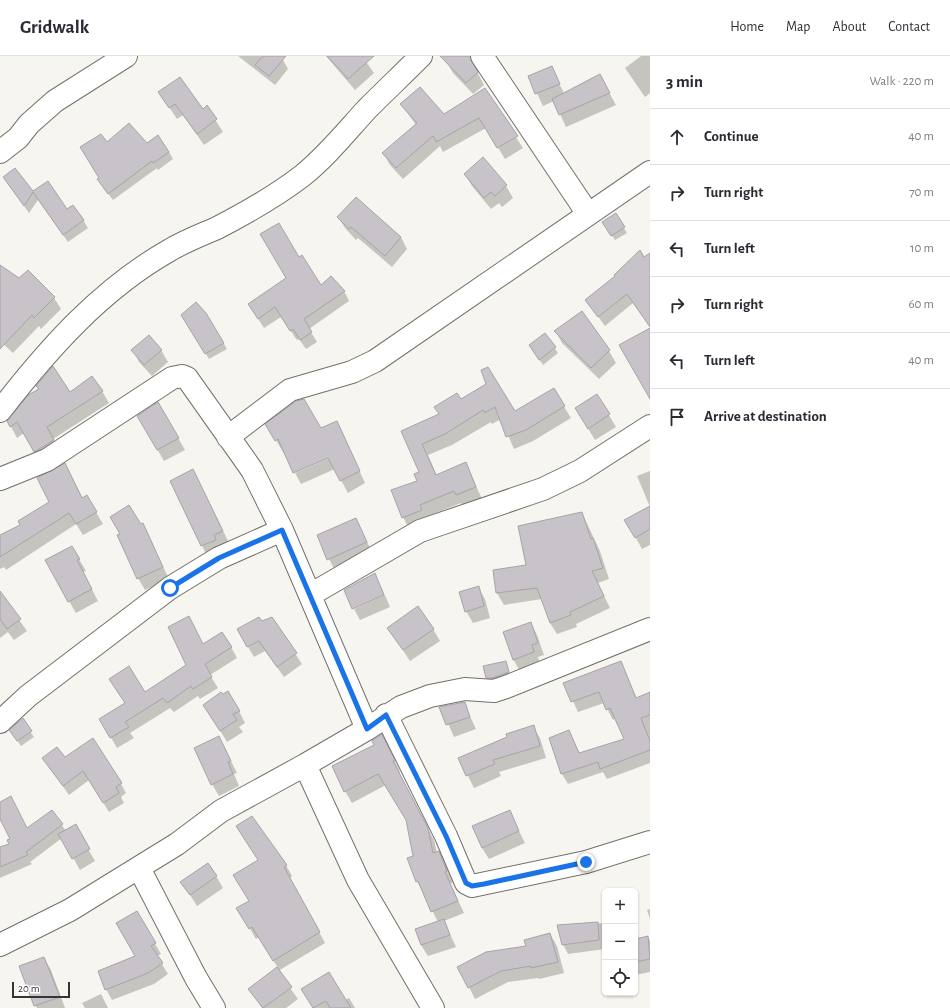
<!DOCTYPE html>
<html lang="en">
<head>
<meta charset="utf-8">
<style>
  :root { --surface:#fff; --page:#f7f7f7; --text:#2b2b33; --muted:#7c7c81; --line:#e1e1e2 }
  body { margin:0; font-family:"Alegreya Sans",sans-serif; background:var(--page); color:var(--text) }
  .controls { position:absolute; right:12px; bottom:12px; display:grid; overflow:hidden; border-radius:6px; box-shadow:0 1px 3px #0004 }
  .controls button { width:36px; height:36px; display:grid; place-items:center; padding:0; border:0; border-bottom:1px solid var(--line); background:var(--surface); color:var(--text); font:20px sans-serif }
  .scale { position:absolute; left:12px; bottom:10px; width:58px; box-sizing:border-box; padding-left:4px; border:2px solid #353432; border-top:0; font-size:11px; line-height:14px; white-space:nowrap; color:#353432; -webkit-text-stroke:3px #fff; paint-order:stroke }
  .stop { position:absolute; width:12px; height:12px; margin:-9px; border:3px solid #1a73e8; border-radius:50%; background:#fff }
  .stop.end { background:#1a73e8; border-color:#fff; box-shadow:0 1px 4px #0008 }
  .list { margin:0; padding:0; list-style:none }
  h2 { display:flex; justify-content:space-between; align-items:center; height:52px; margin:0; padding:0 16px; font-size:17px }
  h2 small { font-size:13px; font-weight:400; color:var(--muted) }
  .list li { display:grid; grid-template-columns:26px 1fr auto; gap:12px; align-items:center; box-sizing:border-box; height:56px; padding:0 16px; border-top:1px solid var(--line) }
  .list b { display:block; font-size:15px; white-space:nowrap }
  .list em { font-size:13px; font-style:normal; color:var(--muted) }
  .icon { flex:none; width:22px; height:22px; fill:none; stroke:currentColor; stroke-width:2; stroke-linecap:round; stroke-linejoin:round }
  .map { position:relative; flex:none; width:650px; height:952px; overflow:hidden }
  header { display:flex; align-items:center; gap:24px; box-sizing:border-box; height:56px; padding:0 20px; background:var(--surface); border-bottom:1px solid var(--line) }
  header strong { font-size:19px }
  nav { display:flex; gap:22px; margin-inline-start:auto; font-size:14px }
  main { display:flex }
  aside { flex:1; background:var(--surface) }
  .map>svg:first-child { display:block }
  .shadow { fill:#0003 }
  .building { fill:#c8c3c8; stroke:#a7a3a8 }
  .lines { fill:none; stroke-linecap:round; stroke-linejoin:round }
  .minor-casing { stroke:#72706b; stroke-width:24 }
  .minor { stroke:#fff; stroke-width:22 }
  .route { stroke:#1a73e8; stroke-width:5 }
</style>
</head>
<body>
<header>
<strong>Gridwalk</strong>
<nav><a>Home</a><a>Map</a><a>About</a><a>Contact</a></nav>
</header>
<main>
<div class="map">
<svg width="650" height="952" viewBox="0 0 650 952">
  <rect width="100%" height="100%" fill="#f7f5ef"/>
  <path class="shadow" d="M238,0H277L283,4L288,13L275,29Z
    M326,0H362L374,17L355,34Z
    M452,0H475L478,5L476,14L484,29L473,38L453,17L446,5Z
    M641,0H650V37L645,41L625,12Z
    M551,12L564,37L606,31L616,49L566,71L554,45L543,50L529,21Z
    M484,33L523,92L505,103L486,72L443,96L440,90L403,123L390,109L384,98L416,69L401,48L444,60Z
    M159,36L203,54L207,51L223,76L204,89L183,59L177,63Z
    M106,88H147L169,96L173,103L158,114L157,112L113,144L103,131Z
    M483,102L506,130L513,142L502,151L499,147L491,153L472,130L465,118Z
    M15,113L33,136L47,126L67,154L83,164L88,172L68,186L38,144L29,157L4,121Z
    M338,161L401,181L407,193L392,211L358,182L356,184L345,172Z
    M603,166L624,172L627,177L615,184Z
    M650,198V271L633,247L605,270L586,244Z
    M299,202L320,231L344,235L349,245L309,273L317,286L306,293L299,283L297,284L281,261L264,272L255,258L287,223Z
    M0,210L19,224L28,216L54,242L61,253L41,273L39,270L13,297L0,285Z
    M205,257L227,293L209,303L183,260Z
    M556,276L609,295L616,307L599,323L562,287Z
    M545,278L558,297L543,309L530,290Z
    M133,294H161L168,306L152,320L139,306Z
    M488,329L514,356L553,333L571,362L533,385L514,393L501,363L492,368L491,366L452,389L428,399L437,420L466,408L482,443L463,450L461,447L426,461L428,466L409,473L403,461L420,417L402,375L440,359Z
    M102,335L109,347L53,383L60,396L42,407L24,377L17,382L8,365L70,338Z
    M597,339L616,371L595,384L583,364Z
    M158,347L185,394L164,405L138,360Z
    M337,366L365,427L348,437L335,413L301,428L295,417L332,401L283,396L267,369L321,373Z
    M65,408L83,443L87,441L103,468L83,479L76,468L6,514L4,511L0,513V481L22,470L50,446Z
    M650,415V451L637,420Z
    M171,425L199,426L229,487L208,502Z
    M582,457L600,495L609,523L598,527L610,552L576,568L577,571L557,578L550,567L542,543L504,549L497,537L494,514L527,510Z
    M356,463L373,498L335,515L318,480Z
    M626,464H650V489L642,493Z
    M143,469L169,523L145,534L138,522L141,470Z
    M72,491L86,515L83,516L98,545L76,557L69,545Z
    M374,518L384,537L353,552Z
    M478,531L485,543L490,562L473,567L466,555Z
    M385,539L390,551L360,564L354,553Z
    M5,544L27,575L14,584L8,576L0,582V548Z
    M272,562L302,608L284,621L265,595L254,601L238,574Z
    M531,567L537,579L544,599L538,601L540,608L520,615L513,603Z
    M388,572L433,573L440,585L410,605Z
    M203,589L231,591L237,602L210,619L218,632L200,643L198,640L174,656L170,652L130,677L134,682L117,692L100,663L126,648L116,634L145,637L187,609Z
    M506,606L511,622L490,627L486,622Z
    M621,606L637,643L650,637V707L607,723L603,716L568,728L562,718L550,683L569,675L580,698L625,684L616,662L613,664L604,647L578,656L565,628Z
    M222,640L239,655L245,667L239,671L243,676L227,686L212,661Z
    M464,647L476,673L454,681L441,652Z
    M22,664L34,681L21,690L14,680Z
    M533,671L540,682L546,702L499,716L501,720L474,732L459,702Z
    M388,691L400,716L399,717L434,784L437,797L438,796L445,808L453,827H450L464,857L444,865L456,891L428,900L421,889L438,866L417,825L414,801L407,765L386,729L352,747L345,735Z
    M225,693L237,717L234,718L239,730L219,740L212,728Z
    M43,702L64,703L121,728L126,737L121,741L124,747L109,756L89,724L69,739Z
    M52,755L66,775L75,770L95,805L80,814L62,782L30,806L32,808L0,822V792L10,788Z
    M509,755L525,787L489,803L482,792Z
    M286,809L292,820L290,822L325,887L278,915L298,943L286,952H262L249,933L278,912L259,881L256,883L238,852L250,845L234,819Z
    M216,820L223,832L197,850L182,826Z
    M650,853V863L647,854Z
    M137,857L161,898L157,900L168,918L154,928L112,944L106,933L136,901Z
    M605,867V893L568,898L563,888L559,870Z
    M550,878L557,890L564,917L539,923L538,922L508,926L475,943L469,931L527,891Z
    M648,881L650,885V916L635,919V884Z
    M44,902L51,914L65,952H37L35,949Z
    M101,938L108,952H85L82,947Z
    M349,942L355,952H313L308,943L345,944Z"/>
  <path class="building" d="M263,0H286L269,20L255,9Z
    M327,0H374L348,23Z
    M440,0H470L478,16L466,27Z
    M552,10L560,28L535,38L528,20Z
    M600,18L610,37L559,59L552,43Z
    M180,21L203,53L207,49L217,63L197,78L175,48L169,52L158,36Z
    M420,31L444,58L485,32L518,80L497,92L479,62L436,86L433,80L396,112L382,97L417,67L400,48Z
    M129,67L147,87L158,79L169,96L153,107L152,105L108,138L97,123L99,122L80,91L101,78L107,86Z
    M483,101L507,129L495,140L491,136L484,142L464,118Z
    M15,112L33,135L48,125L67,153L73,149L84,164L63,179L33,136L24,150L3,121Z
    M356,141L401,181L385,200L351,171L349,173L337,161Z
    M616,157L625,171L611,180L602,166Z
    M279,167L299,201L302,199L321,229L331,220L345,235L304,263L312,276L300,284L293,273L290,275L275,251L258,263L248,248L286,222L260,178Z
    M640,194L644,201L650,197V271L627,238L598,261L585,244L615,220L614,219Z
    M0,209L19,222L28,214L55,241L34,262L32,259L0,293Z
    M196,246L206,257L224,287L205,298L181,259Z
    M582,255L610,294L591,312L554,275Z
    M650,272V343L619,289Z
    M545,277L556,291L539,304L529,289Z
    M149,279L162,294L144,309L131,294Z
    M53,310L70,336L92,320L103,335L47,371L54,384L34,396L17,366L10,371L7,365L28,339L39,333L36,330Z
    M488,311L515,355L554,332L565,350L526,374L506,381L495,351L485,357L483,354L445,378L422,388L436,419L466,406L476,431L456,439L454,435L420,449L422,454L402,462L391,434L417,425L414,418L419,416L401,375L439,358L434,351L457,337L461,343L486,328L481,314Z
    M597,338L610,358L588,373L575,352Z
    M304,343L321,372L337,365L360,415L340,425L328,402L293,417L278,383L275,385L265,368L296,345Z
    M158,346L179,382L157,394L137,360Z
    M65,407L82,442L87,439L97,456L76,468L69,457L0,501V479L20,469L18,465L49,446L37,422Z
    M193,413L223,475L214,479L216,484L201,490L170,425Z
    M129,449L141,468L143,467L163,511L137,523L117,479L120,478L110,461Z
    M650,450V473L635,482L624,464Z
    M582,456L591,483L593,482L603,512L592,515L604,540L570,556L571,559L550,567L537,532L496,537L493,514L526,509L518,470Z
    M356,462L367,486L327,504L317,479Z
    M72,490L80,503L77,504L92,533L68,546L45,504Z
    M375,517L384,539L352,553L344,534Z
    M479,530L484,550L465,556L459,536Z
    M0,535L21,563L7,573L0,563Z
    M418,550L434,573L403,594L387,572Z
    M189,560L203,588L222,576L232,591L205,608L212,621L193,633L191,630L167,647L163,642L125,666L129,671L110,682L99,663L125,647L109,623L129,610L145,636L186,609L168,571Z
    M259,561L262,565L272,561L297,597L277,611L259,585L247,591L237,573Z
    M531,566L538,587L532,589L534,596L513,604L503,576Z
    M506,605L509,616L492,622H486L483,610Z
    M621,605L636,642L650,636V659L641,662L650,685V694L600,713L598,706L561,718L549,682L569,674L579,697L624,683L610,652L606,654L599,636L571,646L563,627Z
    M228,635L240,655L233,658L237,664L220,675L203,649L221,636L223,638Z
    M465,646L470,661L446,669L439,651Z
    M23,662L32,675L17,685L9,674Z
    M534,669L540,690L493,704L495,708L466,720L458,702L507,681L506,678Z
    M382,678L395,704L393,705L428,772L433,797L439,795L447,815L445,816L458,845L431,856L418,825L416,826L407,802L413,800L406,764L378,718L344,736L332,710L374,689L372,685Z
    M219,680L231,705L228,706L233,718L211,729L194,692Z
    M93,682L122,727L116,731L119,737L103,747L83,715L63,730L42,702L57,691L65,701Z
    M11,740L27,772L52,754L63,768L26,796L28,799L0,811V791L9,788L7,784L10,783L0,763V746Z
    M510,754L519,775L482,792L472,770Z
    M252,760L287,809L284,811L320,876L273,905L252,871L249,873L236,852L249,845L233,819L258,804L236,770Z
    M76,768L90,793L72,803L58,778Z
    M208,807L217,820L190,839L180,826Z
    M137,855L156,887L151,890L163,907L148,917L105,934L98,915L135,900L116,867Z
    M444,863L450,879L421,889L415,873Z
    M598,866L599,884L562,889L557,869Z
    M550,877L558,906L531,912V910L501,915L468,932L457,911L486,896L526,890L524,884Z
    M648,880L650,903L635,906V883Z
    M44,901L60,941L34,950L19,910Z
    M277,911L292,931L263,952L248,933Z
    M329,916L351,952H330L326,945L313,952L301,933Z"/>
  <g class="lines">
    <defs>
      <path id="minor" d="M482,0L588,158
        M0,96L18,82L29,68L55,45L126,0
        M0,355C48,293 101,233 170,194C185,185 201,179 217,172C246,157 276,140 302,120C326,101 346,76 367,53C385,35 403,18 421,0
        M228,381L290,334L352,316L375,305L650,116
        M0,423L47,404L172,322L182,320L187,322L252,414L282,474L367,673
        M310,539L420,475L543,433L580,415L650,370
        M386,659L446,780L466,827L472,830L586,806L650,786
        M0,666L28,640L170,532L219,502L282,474
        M305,709L358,824L433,952
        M139,812L196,922L214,952
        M0,889L70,854L177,788L221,755L305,709L367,673L401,651L430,640L465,633L494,635L506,631L650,573"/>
    </defs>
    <use href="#minor" class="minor-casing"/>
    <use href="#minor" class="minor"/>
  </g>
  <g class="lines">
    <path class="route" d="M170,532L219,502L282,474L367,673L386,659L446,780L466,827L472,830L484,828L586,806"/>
  </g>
</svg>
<div class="controls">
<button>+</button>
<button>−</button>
<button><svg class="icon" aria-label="locate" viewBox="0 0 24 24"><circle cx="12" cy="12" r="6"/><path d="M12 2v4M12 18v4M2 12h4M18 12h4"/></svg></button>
</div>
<div class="scale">20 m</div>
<div class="stop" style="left:170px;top:532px"></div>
<div class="stop end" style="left:586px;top:806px"></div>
</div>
<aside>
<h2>3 min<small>Walk · 220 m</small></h2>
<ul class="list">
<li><svg class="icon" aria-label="ahead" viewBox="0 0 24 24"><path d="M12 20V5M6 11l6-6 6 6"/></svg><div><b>Continue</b></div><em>40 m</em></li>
<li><svg class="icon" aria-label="right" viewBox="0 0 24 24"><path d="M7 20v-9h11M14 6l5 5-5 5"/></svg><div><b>Turn right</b></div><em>70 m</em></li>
<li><svg class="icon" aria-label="left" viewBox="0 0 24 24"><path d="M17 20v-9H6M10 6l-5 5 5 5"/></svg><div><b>Turn left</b></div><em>10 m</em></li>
<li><svg class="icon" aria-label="right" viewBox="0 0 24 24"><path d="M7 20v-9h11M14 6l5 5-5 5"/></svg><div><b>Turn right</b></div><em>60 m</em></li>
<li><svg class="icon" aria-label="left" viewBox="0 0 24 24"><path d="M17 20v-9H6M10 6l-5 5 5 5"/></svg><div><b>Turn left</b></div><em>40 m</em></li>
<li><svg class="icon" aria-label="arrive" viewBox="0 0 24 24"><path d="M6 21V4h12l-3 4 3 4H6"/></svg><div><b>Arrive at destination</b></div></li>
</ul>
</aside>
</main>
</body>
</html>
